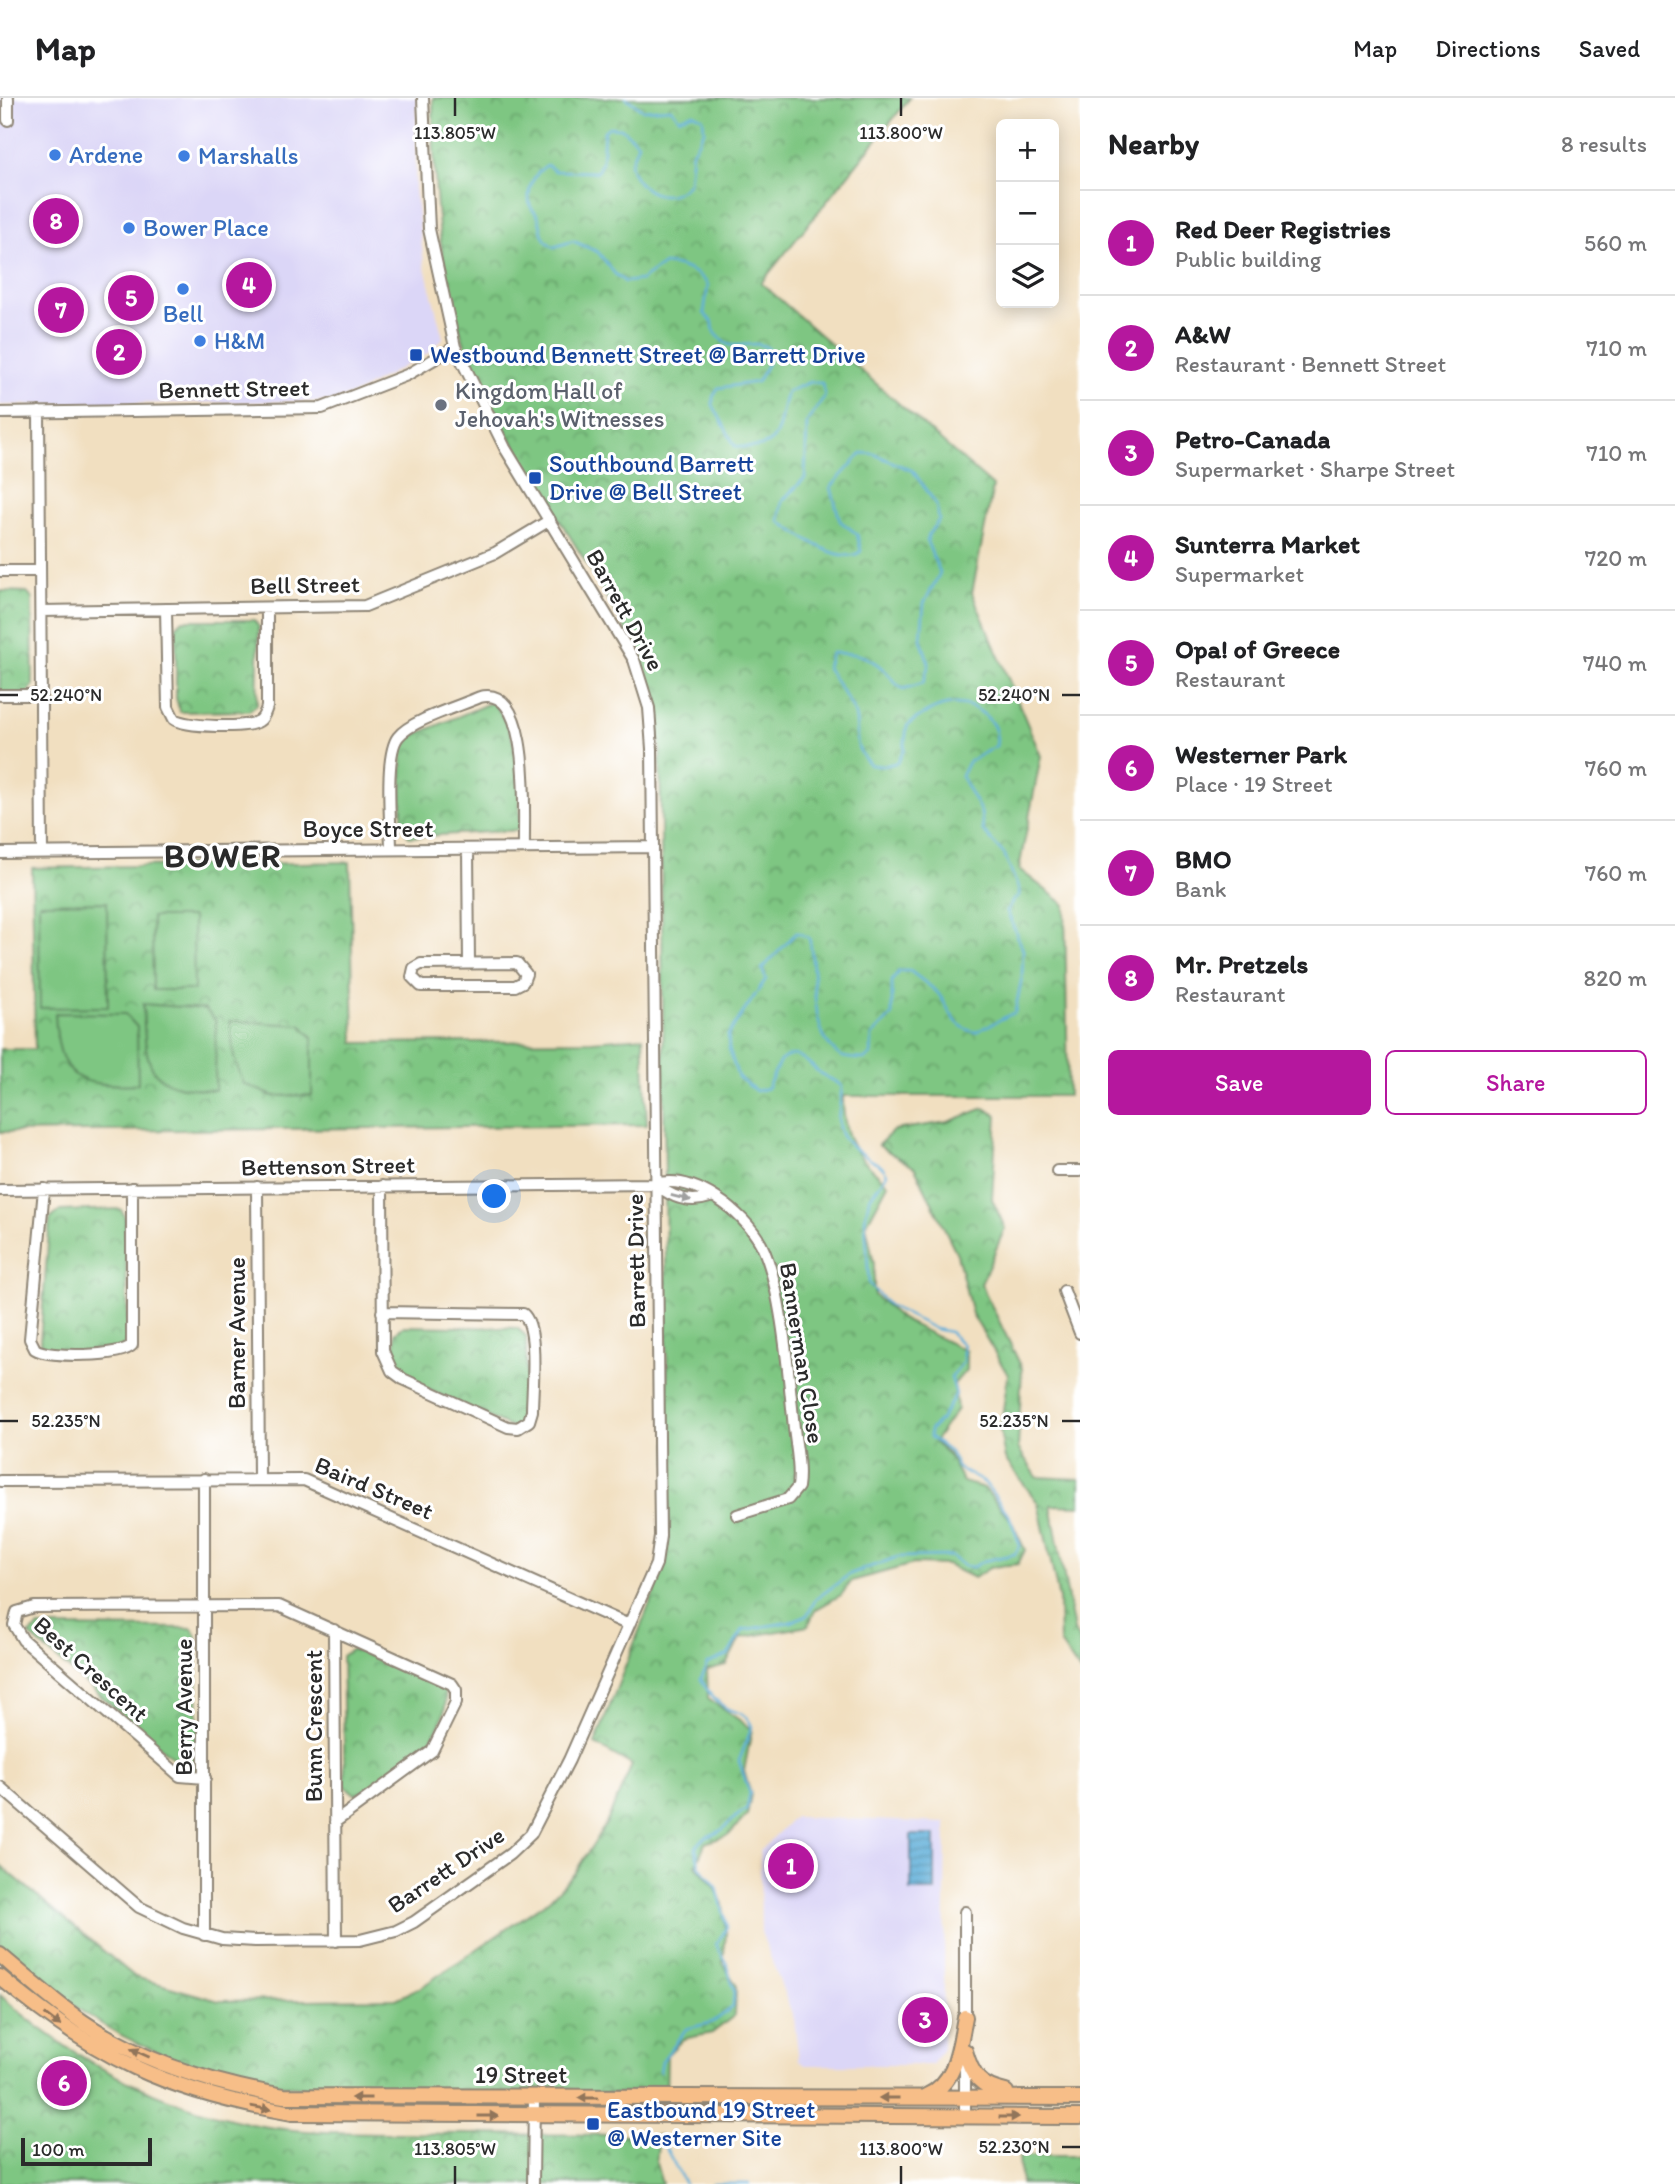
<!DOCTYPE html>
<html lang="en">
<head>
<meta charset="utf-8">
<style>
  :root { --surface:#fff; --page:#f6f6f6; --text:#202124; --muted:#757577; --line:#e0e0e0; --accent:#b5179e }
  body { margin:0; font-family:Itim,sans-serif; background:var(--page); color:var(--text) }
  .controls { position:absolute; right:21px; top:21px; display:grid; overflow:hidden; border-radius:10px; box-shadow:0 4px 18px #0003 }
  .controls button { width:63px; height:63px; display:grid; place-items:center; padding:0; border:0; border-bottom:2px solid var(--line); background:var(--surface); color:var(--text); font:35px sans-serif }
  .scale { position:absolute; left:21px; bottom:18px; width:131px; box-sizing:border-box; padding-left:7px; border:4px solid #2b2b2b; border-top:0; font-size:19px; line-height:24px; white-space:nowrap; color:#2b2b2b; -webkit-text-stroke:5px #fff; paint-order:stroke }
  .you { position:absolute; left:495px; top:1099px; width:24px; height:24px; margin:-18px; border:5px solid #fff; border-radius:50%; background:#1a73e8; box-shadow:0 0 0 10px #1a73e833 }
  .badge { display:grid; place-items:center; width:46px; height:46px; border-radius:50%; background:var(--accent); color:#fff; font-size:23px; font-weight:700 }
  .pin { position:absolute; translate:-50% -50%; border:4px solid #fff; box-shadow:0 2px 7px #0006 }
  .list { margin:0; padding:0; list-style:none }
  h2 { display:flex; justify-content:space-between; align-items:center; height:91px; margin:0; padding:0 28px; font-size:30px }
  h2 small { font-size:23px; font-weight:400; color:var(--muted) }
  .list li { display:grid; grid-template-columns:46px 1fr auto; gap:21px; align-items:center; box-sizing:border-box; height:105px; padding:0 28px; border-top:2px solid var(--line) }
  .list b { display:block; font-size:26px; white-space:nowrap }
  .list p { margin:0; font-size:23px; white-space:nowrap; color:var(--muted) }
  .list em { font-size:23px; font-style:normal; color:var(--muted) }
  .actions { display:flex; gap:14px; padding:21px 28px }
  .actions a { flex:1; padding:16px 0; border:2px solid var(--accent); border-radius:10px; text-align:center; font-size:24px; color:var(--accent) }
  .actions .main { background:var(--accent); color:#fff }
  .icon { flex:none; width:38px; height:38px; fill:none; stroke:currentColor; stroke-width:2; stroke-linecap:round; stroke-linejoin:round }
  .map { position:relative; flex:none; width:1080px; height:2086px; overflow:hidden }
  header { display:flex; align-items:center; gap:42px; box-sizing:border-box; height:98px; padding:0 35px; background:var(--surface); border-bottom:2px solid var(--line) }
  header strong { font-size:33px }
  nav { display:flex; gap:38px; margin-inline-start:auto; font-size:24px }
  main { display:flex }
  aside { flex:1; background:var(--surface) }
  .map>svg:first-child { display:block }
  .built { fill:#dbd6f7 }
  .park { fill:url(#park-crowns); stroke:#547856; stroke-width:2 }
  .garden { fill:#7ec682; stroke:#547856; stroke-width:2 }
  .water { fill:url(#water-rules); stroke:#456d82; stroke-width:2 }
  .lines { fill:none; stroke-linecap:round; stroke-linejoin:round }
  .stream { stroke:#5fafd9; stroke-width:2.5 }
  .minor-casing { stroke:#8e8576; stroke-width:14 }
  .major-casing { stroke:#8e8576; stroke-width:18 }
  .minor { stroke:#fff; stroke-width:10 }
  .major { stroke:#f7be88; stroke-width:14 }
  .oneway { fill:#a0a0a0 }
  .oneway2 { fill:#91745a }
  .ticks { fill:none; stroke:#2b2b2b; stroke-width:2.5 }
  .shop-dot { fill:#3f7fe0; stroke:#fff; stroke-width:2.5 }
  .transit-dot { fill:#1a4fb4; stroke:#fff; stroke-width:2.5 }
  .worship-dot { fill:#6b7280; stroke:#fff; stroke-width:2.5 }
  .labels { text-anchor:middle; stroke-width:6; stroke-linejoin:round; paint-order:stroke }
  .shop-label { font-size:24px; fill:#366cbe; stroke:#fff; text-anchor:start }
  .transit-label { font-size:24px; fill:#164399; stroke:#fff; text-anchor:start }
  .street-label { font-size:24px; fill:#2b2b2b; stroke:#fff }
  .worship-label { font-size:24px; fill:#5b616d; stroke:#fff; text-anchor:start }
  .district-label { font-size:32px; font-weight:bold; letter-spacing:2px; fill:#2b2b2b; stroke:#fff }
  .ticks-label { font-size:18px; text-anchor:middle; fill:#2b2b2b; stroke:#fff; stroke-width:6; stroke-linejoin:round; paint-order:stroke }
</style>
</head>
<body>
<header>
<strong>Map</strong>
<nav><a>Map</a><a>Directions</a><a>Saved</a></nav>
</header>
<main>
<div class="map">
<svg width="1080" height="2086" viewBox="0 0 1080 2086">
  <defs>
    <pattern id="park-crowns" width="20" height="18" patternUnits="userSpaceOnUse" patternTransform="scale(1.75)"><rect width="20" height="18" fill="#7ec682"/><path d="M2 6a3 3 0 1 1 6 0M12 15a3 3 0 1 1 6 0" fill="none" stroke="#67a16b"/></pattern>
    <pattern id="water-rules" width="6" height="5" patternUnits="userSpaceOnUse" patternTransform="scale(1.75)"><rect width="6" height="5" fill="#5fafd9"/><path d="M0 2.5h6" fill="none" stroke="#4f8fb0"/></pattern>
  </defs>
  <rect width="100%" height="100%" fill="#fff"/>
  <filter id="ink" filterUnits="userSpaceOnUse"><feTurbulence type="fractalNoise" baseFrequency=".0143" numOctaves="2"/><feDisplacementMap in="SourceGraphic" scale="14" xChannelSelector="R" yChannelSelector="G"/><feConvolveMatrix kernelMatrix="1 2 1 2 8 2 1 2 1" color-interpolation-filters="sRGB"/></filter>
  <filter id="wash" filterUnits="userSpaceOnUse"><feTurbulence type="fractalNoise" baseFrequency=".00686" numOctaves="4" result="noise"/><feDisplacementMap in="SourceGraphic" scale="28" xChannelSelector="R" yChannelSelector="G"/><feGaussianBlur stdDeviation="1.57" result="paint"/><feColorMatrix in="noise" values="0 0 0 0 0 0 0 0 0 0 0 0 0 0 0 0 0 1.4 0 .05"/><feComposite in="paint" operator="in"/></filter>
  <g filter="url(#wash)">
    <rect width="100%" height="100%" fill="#f1dfc0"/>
    <path class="built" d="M0,0H417L415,91L424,166L443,240L430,254L358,294L333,303L0,307Z
      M794,1719L946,1725L943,1951L932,1967H805L799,1962L794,1921L761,1834L760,1753Z"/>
    <path class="park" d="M433,0H910L761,185L993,388L972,495L1041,658L1019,771L1065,807L1068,998H843C843,1044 855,1056 888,1086L866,1127L874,1166V1197L901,1221L966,1253V1272L954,1286L957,1311L934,1344L948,1356L963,1384L984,1390L1011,1422L1025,1452L1018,1466L991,1469L974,1480L947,1467L913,1466L852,1483L841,1497L815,1512L808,1528L740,1540L726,1567L707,1572L708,1600L752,1631L744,1673L751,1696L747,1717L729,1737L705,1745L696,1767L715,1789L723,1806L726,1836L723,1865L736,1887L735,1917L712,1935L683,1941L667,1957L666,1996C597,1996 528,1995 459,1995C332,1994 219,1995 105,1928C66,1905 34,1877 0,1848V1767L135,1879L219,1903L396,1901L420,1890L549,1802L574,1776L606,1726L632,1667L595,1646L666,1464L669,1440L660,645C658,625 656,607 650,588C639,553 618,519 600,488C563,425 522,365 488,300C439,208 433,103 433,0Z
      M0,493L27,494L32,501L33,588L26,597H0Z
      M183,522H254L259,529L257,607L249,613L180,614L176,600V529Z
      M492,604C523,637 519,690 520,732L409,739L402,727V647L410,639Z
      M350,764L354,945L592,943L643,939L647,1027L0,1034V951H35L32,770Z
      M984,1010L997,1017L992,1101L1005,1130L981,1186L1022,1270L1018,1350L1037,1379L1080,1381V1408L1051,1407L1074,1533L1080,1545V1574L1060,1545L1059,1501L1038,1405L1005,1361L1000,1333L1008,1277L972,1216L957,1156L915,1070L878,1047L894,1032L948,1024Z
      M121,1111L125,1120L128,1241L121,1252L47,1255L40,1243L50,1121L60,1113Z
      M404,1228L517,1230L526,1238L527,1315L520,1328L512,1330L405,1281L395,1263V1235Z
      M39,1529L192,1530L197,1538L198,1667L192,1676L29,1537Z
      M352,1551L442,1586C458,1621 415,1666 386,1683C376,1689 365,1692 355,1696L345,1688L342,1558Z
      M0,1897C75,1965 153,2003 251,2026C299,2036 351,2034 399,2035C486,2037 572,2036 659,2037L656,2065L662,2086H0Z
      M1019,2058H1080V2086H1021Z"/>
    <path class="garden" d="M107,804L108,909L40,910L39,805Z
      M152,819H193L194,892H153Z
      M143,906L205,911L216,923L215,992C144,990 146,970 143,906Z
      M55,915L125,916L137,929L138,986C77,989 58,982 55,915Z
      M230,923L301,927L312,939V997L273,998L244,986L234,960Z"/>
    <path class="water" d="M911,1737H935V1793H911Z"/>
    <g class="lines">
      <path class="stream" d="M626,0L643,12L671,10L679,20L693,15L703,20L704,33L692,54L689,85C668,109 637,94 630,67L638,45L621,30L609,29L604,33L602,64L597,74L555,73L547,67C534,75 526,91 530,107C531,112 538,115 539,121C542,133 541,142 554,149L573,143L598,154L615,176L625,184L641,182L664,166C680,167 699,173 708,187L704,215L713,225C713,234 715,234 720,240C732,257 753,238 769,251L768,265L757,284L718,290L713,299V307L735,348C786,356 776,327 787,294L810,284L822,285L825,298L807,324L805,380L782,403L779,423C797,435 843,470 861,453L857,436L840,423L831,389L862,355L874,356L913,373L936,406L939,422L928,437L927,444L940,475L924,505L921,541L929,566L923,585L903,591C894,586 891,577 883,571C865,555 853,555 831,555L827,569C834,584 852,604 855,617C860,636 850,649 871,667L884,668L898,664L904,652L907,628C918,618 938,607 953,606C976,605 1001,623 996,648L968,664L961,678L981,714L983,733L1004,756L1019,792V798L1013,802L1007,813L1023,852L1022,879L1015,914L976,934C951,929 951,911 937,894C935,892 914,876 910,873H899L892,883V917L872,938L871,957L865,961C857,960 846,962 839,957C807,934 818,875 809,840L797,834L762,871L766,881L728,937L729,951L738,979L756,993L767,990L780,963C800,947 808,968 823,977C830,982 837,982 842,989C837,1033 831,1036 871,1062C878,1066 883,1068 887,1076L869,1101L865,1121L869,1186L888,1207L935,1231L950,1234L963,1247V1264L951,1279L956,1296L939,1324L930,1332V1339L950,1354L958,1370L985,1385L1009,1417L1020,1447L1015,1456L983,1463L973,1469L964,1468L951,1458L898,1459L850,1476L816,1501L807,1517L790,1524L743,1532L728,1557L707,1566L701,1581C705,1591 720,1608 730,1612C740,1615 748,1617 752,1629L739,1663L750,1695L747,1710C738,1717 732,1722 724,1730C714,1739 701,1736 696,1750L699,1767L717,1789L727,1829L716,1846L726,1864L734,1892L733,1909L713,1924L686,1931L662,1963L660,1974
        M660,2039L685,2086
        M712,2086H749"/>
    </g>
  </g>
  <g filter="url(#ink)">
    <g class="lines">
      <defs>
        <path id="minor" d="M8,0V22
          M39,314L42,755
          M0,315L322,310L407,277L455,249
          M0,473H40
          M166,511L168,609L174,621C185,629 247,631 259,623C264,620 265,614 267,609V510
          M41,513L365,508L495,455L550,422
          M0,597H41
          M391,751C391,727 384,657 398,639C411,622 460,608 480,599C533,585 523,719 524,750
          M468,751L469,865
          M0,755L652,749
          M517,865L526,876L523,884L515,888H421L412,879L414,870L421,866Z
          M1057,1073H1080
          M656,1086C672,1100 690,1106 710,1099
          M382,1088L383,1253L392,1273L403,1281L508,1329L518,1330L529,1323L532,1313C532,1291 539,1229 523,1216L382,1214
          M257,1089L259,1380
          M44,1091L30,1241L35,1251C48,1260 121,1259 132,1247V1090
          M0,1092L656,1086C693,1075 744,1114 761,1146C782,1187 789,1282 794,1330C796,1349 801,1370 798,1389L788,1401L737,1417
          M1064,1193L1080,1235
          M204,1381V1837
          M0,1383L304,1382L629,1527
          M334,1532L336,1843
          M205,1680L180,1678L23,1542L14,1527L17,1514L34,1509L279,1508L452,1586L456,1592V1604L432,1653L335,1724
          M0,1689L139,1809L183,1830L222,1841L255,1843L360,1842L396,1833L414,1824L510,1756L531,1736L569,1662L656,1466L660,1438L652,651L649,610L634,562L505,350L455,249L429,131L423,0
          M965,1814V1927
          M965,1960V2019
          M533,2086L534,2000"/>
        <path id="major" d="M0,1857C27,1880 54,1904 83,1924C143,1965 214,1986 284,1998L1080,2000
          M0,1879C95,1960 169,1994 292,2015L1080,2019
          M965,1953C972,1978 980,1989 1006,1994
          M926,1998C957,1985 959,1949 965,1919"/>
      </defs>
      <use href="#minor" class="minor-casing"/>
      <use href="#major" class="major-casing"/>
      <use href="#minor" class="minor"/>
      <use href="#major" class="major"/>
    </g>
    <defs><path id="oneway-solid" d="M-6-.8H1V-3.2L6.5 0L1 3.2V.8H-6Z" transform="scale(1.75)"/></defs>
    <use class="oneway" href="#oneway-solid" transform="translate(681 1100) rotate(14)"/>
    <g class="oneway2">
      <use href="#oneway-solid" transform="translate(53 1922) rotate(37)"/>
      <use href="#oneway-solid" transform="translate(140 1955) rotate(-156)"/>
      <use href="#oneway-solid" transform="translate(361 2000) rotate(180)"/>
      <use href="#oneway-solid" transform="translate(588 2000) rotate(180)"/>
      <use href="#oneway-solid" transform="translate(889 2000) rotate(180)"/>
      <use href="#oneway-solid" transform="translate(261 2010) rotate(10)"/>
      <use href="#oneway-solid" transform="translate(488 2018)"/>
      <use href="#oneway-solid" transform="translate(1009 2019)"/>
    </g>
  </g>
  <path class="ticks" d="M455,0V18M901,0V18M0,597H18M1062,597H1080M0,1323H18M1062,1323H1080M1062,2049H1080M455,2068V2086M901,2068V2086"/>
  <g class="shop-dot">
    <circle cx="55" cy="57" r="7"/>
    <circle cx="184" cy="58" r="7"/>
    <circle cx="129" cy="130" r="7"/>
    <circle cx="183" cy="191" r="7"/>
    <circle cx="200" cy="243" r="7"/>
  </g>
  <g class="transit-dot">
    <rect x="409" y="250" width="14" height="14" rx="3.5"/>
    <rect x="528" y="373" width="14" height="14" rx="3.5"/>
    <rect x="586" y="2019" width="14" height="14" rx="3.5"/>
  </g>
  <circle class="worship-dot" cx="441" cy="307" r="7"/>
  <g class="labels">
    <g class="shop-label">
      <text x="69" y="65">Ardene</text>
      <text x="198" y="66">Marshalls</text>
      <text x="143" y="138">Bower Place</text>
      <text x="183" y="224" text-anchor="middle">Bell</text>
      <text x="214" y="251">H&amp;M</text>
    </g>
    <g class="transit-label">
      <text x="430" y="265">Westbound Bennett Street @ Barrett Drive</text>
      <text x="549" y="374">Southbound Barrett<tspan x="549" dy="28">Drive @ Bell Street</tspan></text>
      <text x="607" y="2020">Eastbound 19 Street<tspan x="607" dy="28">@ Westerner Site</tspan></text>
    </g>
    <g class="street-label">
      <text transform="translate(234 291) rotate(-1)" y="8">Bennett Street</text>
      <text transform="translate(305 487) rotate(-1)" y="8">Bell Street</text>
      <text transform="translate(625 512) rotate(61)" y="8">Barrett Drive</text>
      <text x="368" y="739">Boyce Street</text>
      <text transform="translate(328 1068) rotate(-1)" y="8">Bettenson Street</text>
      <text transform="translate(636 1163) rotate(-91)" y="8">Barrett Drive</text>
      <text transform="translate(237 1235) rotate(-90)" y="8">Barner Avenue</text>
      <text transform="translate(802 1255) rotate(81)" y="8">Bannerman Close</text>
      <text transform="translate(374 1390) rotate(23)" y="8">Baird Street</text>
      <text transform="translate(91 1571) rotate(42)" y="8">Best Crescent</text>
      <text transform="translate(184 1609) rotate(-90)" y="8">Berry Avenue</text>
      <text transform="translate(314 1628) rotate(-90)" y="8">Bunn Crescent</text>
      <text transform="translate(446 1772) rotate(-34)" y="8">Barrett Drive</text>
      <text x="521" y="1985">19 Street</text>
    </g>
    <g class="worship-label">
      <text x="455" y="301">Kingdom Hall of<tspan x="455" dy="28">Jehovah's Witnesses</tspan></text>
    </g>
    <g class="district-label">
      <text x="223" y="769">BOWER</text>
    </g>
  </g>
  <g class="ticks-label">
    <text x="455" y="41">113.805°W</text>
    <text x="901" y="41">113.800°W</text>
    <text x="66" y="603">52.240°N</text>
    <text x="1014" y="603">52.240°N</text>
    <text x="66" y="1329">52.235°N</text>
    <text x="1014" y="1329">52.235°N</text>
    <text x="1014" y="2055">52.230°N</text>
    <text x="455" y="2057">113.805°W</text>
    <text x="901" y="2057">113.800°W</text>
  </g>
</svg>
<div class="controls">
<button>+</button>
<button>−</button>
<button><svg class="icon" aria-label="layers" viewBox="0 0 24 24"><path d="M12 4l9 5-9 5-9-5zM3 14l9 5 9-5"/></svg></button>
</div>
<div class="scale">100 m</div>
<div class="you"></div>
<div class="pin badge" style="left:791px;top:1768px">1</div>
<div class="pin badge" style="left:119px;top:254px">2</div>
<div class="pin badge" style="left:925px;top:1922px">3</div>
<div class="pin badge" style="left:249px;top:187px">4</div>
<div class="pin badge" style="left:131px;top:200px">5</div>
<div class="pin badge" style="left:64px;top:1985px">6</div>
<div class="pin badge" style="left:61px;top:212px">7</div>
<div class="pin badge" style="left:56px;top:123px">8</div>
</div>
<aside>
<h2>Nearby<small>8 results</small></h2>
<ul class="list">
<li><span class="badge">1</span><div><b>Red Deer Registries</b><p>Public building</p></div><em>560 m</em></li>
<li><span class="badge">2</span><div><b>A&amp;W</b><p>Restaurant · Bennett Street</p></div><em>710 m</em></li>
<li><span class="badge">3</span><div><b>Petro-Canada</b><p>Supermarket · Sharpe Street</p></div><em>710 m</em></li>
<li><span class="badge">4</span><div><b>Sunterra Market</b><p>Supermarket</p></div><em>720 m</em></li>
<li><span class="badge">5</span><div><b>Opa! of Greece</b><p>Restaurant</p></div><em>740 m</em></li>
<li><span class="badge">6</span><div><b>Westerner Park</b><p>Place · 19 Street</p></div><em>760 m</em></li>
<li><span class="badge">7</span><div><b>BMO</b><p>Bank</p></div><em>760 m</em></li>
<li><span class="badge">8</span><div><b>Mr. Pretzels</b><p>Restaurant</p></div><em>820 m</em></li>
</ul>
<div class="actions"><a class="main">Save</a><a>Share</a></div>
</aside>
</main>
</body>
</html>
